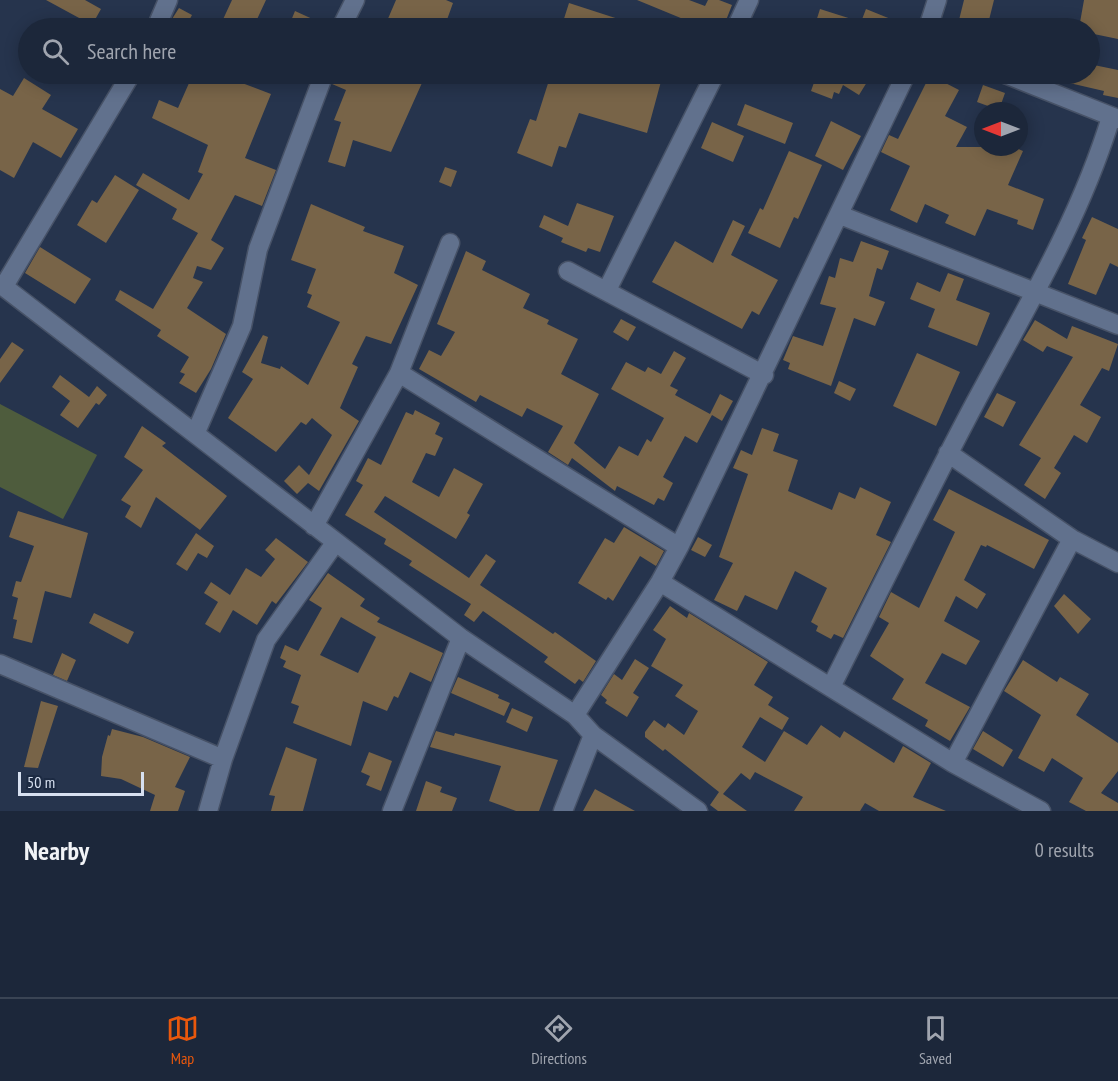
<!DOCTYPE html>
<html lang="en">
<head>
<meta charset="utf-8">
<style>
  :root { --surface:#1c273a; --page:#252f42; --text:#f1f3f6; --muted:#a0a5af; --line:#3a4454; --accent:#ea580c }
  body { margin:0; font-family:"PT Sans Narrow",sans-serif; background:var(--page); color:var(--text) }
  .compass { position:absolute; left:974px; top:102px; width:54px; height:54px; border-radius:50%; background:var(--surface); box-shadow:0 3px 15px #0003; rotate:270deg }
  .scale { position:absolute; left:18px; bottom:15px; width:126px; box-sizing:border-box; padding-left:6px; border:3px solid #d7e0f0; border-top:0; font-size:16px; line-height:21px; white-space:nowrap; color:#d7e0f0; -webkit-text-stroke:4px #1c2a42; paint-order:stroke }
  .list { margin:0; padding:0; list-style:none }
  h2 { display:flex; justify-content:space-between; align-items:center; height:78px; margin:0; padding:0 24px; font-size:26px }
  h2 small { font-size:20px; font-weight:400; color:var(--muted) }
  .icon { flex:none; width:33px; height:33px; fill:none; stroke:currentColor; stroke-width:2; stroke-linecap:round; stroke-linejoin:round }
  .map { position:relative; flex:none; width:1118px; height:811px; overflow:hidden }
  .search { position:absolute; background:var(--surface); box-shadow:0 3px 15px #0003; left:18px; right:18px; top:18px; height:66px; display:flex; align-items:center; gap:15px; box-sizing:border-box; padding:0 21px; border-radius:33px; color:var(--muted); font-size:22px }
  .sheet { height:186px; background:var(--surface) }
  nav { display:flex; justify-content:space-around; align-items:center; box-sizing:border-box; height:84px; border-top:2px solid var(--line); background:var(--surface); font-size:16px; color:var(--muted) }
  nav a { display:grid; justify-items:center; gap:3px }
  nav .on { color:var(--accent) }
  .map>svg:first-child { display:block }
  .green { fill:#4e5c3d }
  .building { fill:#786448; fill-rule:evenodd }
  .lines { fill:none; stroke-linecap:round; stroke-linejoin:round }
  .minor-casing { stroke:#475267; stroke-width:21 }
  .minor { stroke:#61718d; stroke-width:18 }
</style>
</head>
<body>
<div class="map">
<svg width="1118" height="811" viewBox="0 0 1118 811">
  <rect width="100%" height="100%" fill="#26344d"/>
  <path class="green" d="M0,404L97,455L63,519L0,487Z"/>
  <path class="building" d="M46,0H85L101,9L92,25Z
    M232,0H266L253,28H219Z
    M396,0H446L453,3L444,28H384Z
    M637,0H689L705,6L708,0H719L732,5L723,28H705Z
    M964,0H994L987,28H957Z
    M1084,0H1118V39L1089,33V28H1079Z
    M569,3L640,26L639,28H561Z
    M179,8L192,15L186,26L172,19Z
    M820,9L861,22L866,9L913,28H814Z
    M295,11L330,27V28H288Z
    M1089,64L1118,70V98L1103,95L1104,91L1052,79L1053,74H1089Z
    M193,74H218L271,94L245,158L276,170L262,206L235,195L211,240L224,248L211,270L197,266L193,278L203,282L187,308L226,334L211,369L196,393L179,383L185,374L180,372L189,357L157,336L161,330L115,300L120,290L153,309L198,233L172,219L177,209L136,185L143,173L189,200L203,174L198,172L208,145L152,118L159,100L178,108Z
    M335,74H426L391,152L353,140L345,167L328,162L341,122L334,120L346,90L332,84Z
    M551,74H591L621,84L624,74H663L647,133L579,113L566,148L559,146L552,167L517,153L530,119L536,121Z
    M817,74H872L859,95L843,85L839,94L834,92L832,99L811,91Z
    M930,75L959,90L945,116L967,127L956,147H1014L1023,151L1008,185L1044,199L1033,230L1017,224L1018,220L987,209L975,236L945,223L949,215L925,204L917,223L890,210L910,166L881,152L889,135L898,139Z
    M24,78L51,95L42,109L78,129L61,158L33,142L14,178L0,170V89L13,96Z
    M983,85L1005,93L999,110L977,102Z
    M745,104L793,123L785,144L737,125Z
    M831,121L861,136L843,170L815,156Z
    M712,122L744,136L733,162L701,148Z
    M789,151L822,165L798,219L794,217L780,248L748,233L760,208L763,210Z
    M445,167L457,171L451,187L439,182Z
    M115,175L139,190L106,243L77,225L92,200L97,203Z
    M577,203L614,216L600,252L588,248L586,252L561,242L563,238L539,227L544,215L568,226Z
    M311,204L365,227L363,231L404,246L394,273L418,285L391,344L366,336L352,364L358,367L340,408L359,421L319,491L308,483L297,494L284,481L299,465L309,475L332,435L312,418L306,425L301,422L276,452L228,418L253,379L242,372L263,335L268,337L261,363L280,369L281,366L308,385L340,322L307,307L312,295L307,293L316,269L291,260Z
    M1092,217L1118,229V267L1110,263L1096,295L1068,284L1086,240L1082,238Z
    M733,220L745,226L731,255L778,280L759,315L752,311L742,329L652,282L675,241L713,263Z
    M861,241L889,251L882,270L877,268L869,296L885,302L875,326L854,318L831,386L788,369L790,363L783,360L793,336L823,346L836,308L820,304L829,276L835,278L840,258L853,262Z
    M40,247L91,279L75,304L25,273Z
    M466,251L486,261L482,270L530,294L523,308L549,320L547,324L578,339L561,374L599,394L574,443L605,469L619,446L638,456L647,439L651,442L664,418L611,389L626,362L645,372L648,367L661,374L674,351L686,358L670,386L678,390L675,395L710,414L720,394L733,401L722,421L712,415L697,443L685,436L663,477L673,483L664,501L658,498L654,505L617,486L615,491L572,458L568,465L548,452L563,426L527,408L522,417L480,395L476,402L419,369L429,350L441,356L455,332L437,324Z
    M948,273L964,279L956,300L990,313L977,346L928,327L935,309L910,299L917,282L940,292Z
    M621,319L636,327L628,341L613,332Z
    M1035,320L1067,339L1072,326L1118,344L1109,371L1102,368L1080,405L1101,417L1087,443L1074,435L1054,468L1061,473L1045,499L1024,485L1041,458L1019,445L1073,357L1047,346L1043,352L1023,340Z
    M12,342L24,350L0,383V359Z
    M917,353L960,372L936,426L893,406Z
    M60,375L89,397L97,386L107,395L99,405L96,403L78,428L60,415L70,401L52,387Z
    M839,381L856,389L850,401L834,393Z
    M997,393L1016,402L1003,427L984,417Z
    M415,410L440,423L435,434L443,438L435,456L426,453L412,482L439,497L454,468L483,484L467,513L470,515L456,539L385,496L374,512L469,578L486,554L496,561L480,585L553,634L555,632L596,661L583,682L579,679L575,684L544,662L548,657L483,611L474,622L464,615L471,604L409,565L412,561L384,544L386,539L345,515L363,485L356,481L368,458L381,465L406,412L413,415Z
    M142,426L166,443L162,446L227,496L200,530L156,497L141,528L125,517L131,506L121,500L143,470L124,457Z
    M762,428L779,434L773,451L798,460L788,491L832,510L839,492L855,499L860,487L891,502L876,535L891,542L843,638L834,634L831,639L816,631L818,626L811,622L827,588L795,571L777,610L745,595L737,611L714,600L733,563L719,557L748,474L733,468L741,450L752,455Z
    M949,489L1049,540L1034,569L987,545L986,547L981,545L964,580L986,594L977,609L956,596L944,621L980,641L966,665L942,653L925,683L970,707L950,741L925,726L928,720L892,699L904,679L870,656L889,623L879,617L891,592L919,608L955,532L933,520Z
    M18,511L88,533L71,598L45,591L32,643L13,638L17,620L13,619L18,598L12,596L16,581L21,582L34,546L9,537Z
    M624,527L664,551L656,566L640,556L613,601L608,597L606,600L578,583L605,538L614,543Z
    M196,533L214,546L207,558L198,553L187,571L176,564Z
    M698,537L712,545L705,557L691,550Z
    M276,538L308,562L276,604L272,601L257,625L233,610L220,633L205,624L218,602L204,593L211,582L230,595L246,568L261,577L275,559L265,550Z
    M328,573L365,599L360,606L380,618L377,622L443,653L431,682L410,672L398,698L394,696L387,711L363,701L351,746L293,723L299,706L291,703L301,675L283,667L286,661L280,658L285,645L298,651L322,608L309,600ZM341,617L376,637L358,673L320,655Z
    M1064,594L1091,619L1078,634L1054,606Z
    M670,606L687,618L689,613L768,662L754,685L773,697L768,705L789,718L782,730L760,717L742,747L765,762L784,731L807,745L821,725L840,738L844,731L894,763L903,746L931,763L913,797L946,811H879L865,803L860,811H794L803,797L755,772L750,780L741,773L723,794L747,811H718L710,805L719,792L665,749L663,751L645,737V732L654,720L665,728L668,723L684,735L698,711L675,696L683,685L651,666L666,639L653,630Z
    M94,613L134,632L128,644L89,623Z
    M62,653L76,660L67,681L53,675Z
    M635,659L649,668L633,693L639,697L627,717L605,703L607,700L601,695L614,674L622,680Z
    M1023,660L1057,682L1060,677L1089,694L1076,715L1118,743V771L1101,793L1118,803V811H1086L1069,802L1083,778L1052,758L1044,772L1018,758L1041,715L1004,691Z
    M458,677L499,695L498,698L510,703L504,716L451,693Z
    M41,701L58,706L38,768L24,767Z
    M512,708L533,717L527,732L506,722Z
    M112,729L143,737L190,757L175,787L185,791L178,811H150L155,795L121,779L101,776L102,757L108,735L110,736Z
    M436,731L454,736L455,733L558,760L539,811H516L489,801L501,766L430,747Z
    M983,731L1013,750L1003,767L973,749Z
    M286,747L317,759L303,811H271L275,796L269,795Z
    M369,752L392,761L381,791L366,785L370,776L361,772Z
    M426,781L442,787L440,792L457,798L452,811H416Z
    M595,789L635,811H583Z"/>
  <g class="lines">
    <defs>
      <path id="minor" d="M156,28L168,0
        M341,28L355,0
        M736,28L749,0
        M928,28L937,0
        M1005,74L1118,119
        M840,215L1118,325
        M568,271L764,375
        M0,284L461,638L575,715L593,735L698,811
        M4,286L131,74
        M607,290L715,74
        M399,373L679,547
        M196,432L242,326L258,249L324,74
        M948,453L1072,539L1118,563
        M314,526L399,373L450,243
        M660,582L953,763L1041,811
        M0,664L223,759
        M831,687C879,592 925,497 975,403C1025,310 1080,219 1111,117
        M575,715L660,582L679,547L906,74
        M953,763L1072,539
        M208,811L223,759L266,640L335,543
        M392,811L461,638
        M563,811L593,735"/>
    </defs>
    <use href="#minor" class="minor-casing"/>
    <use href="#minor" class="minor"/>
  </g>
</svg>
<svg class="compass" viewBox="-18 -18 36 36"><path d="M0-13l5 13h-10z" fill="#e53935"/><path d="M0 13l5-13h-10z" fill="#a0a5af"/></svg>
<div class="scale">50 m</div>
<div class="search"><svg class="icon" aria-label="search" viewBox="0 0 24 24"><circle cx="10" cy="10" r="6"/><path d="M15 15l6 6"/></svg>Search here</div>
</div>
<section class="sheet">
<h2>Nearby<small>0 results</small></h2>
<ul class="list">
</ul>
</section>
<nav>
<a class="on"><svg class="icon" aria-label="map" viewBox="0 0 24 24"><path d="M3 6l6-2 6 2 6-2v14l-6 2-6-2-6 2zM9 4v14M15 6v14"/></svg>Map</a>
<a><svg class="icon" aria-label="directions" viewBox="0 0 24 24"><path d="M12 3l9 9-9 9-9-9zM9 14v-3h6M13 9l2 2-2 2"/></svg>Directions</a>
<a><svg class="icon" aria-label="saved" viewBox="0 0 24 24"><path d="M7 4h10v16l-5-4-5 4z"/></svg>Saved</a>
</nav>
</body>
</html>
